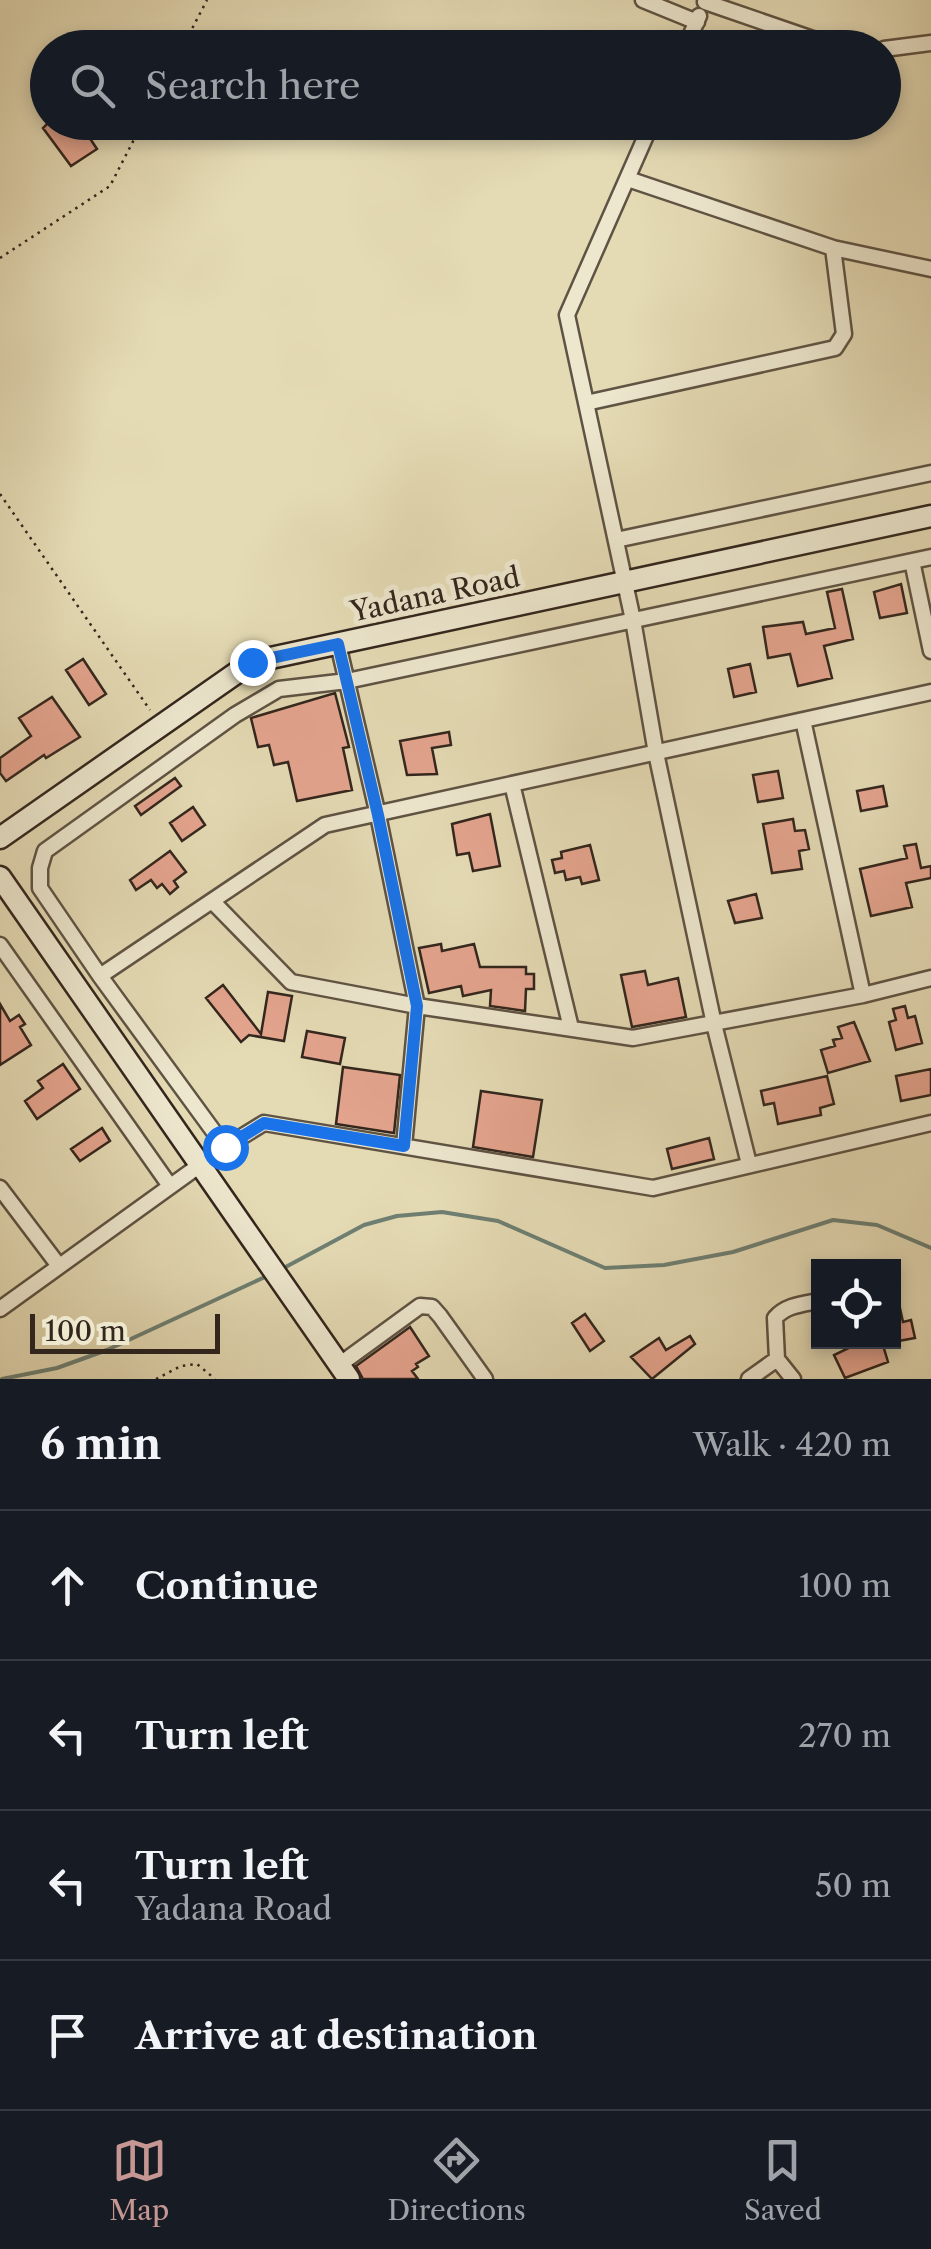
<!DOCTYPE html>
<html lang="en">
<head>
<meta charset="utf-8">
<style>
  :root { --surface:#171b24; --page:#20242c; --text:#f1f3f6; --muted:#9ea1a6; --line:#363941; --accent:#c59692 }
  body { margin:0; font-family:"Libre Caslon Text",serif; background:var(--page); color:var(--text) }
  .controls { position:absolute; right:30px; bottom:30px; display:grid; overflow:hidden; border-radius:0px; box-shadow:0 5px 15px #0003 }
  .controls button { width:90px; height:90px; display:grid; place-items:center; padding:0; border:0; border-bottom:2px solid var(--line); background:var(--surface); color:var(--text); font:50px sans-serif }
  .scale { position:absolute; left:30px; bottom:25px; width:190px; box-sizing:border-box; padding-left:10px; border:5px solid #33261d; border-top:0; font-size:28px; line-height:35px; white-space:nowrap; color:#33261d; -webkit-text-stroke:8px #ede7ce; paint-order:stroke }
  .stop { position:absolute; width:30px; height:30px; margin:-22px; border:8px solid #1a73e8; border-radius:50%; background:#fff }
  .stop.end { background:#1a73e8; border-color:#fff; box-shadow:0 2px 10px #0008 }
  .list { margin:0; padding:0; list-style:none }
  h2 { display:flex; justify-content:space-between; align-items:center; height:130px; margin:0; padding:0 40px; font-size:42px }
  h2 small { font-size:32px; font-weight:400; color:var(--muted) }
  .list li { display:grid; grid-template-columns:65px 1fr auto; gap:30px; align-items:center; box-sizing:border-box; height:150px; padding:0 40px; border-top:2px solid var(--line) }
  .list b { display:block; font-size:38px; white-space:nowrap }
  .list p { margin:0; font-size:32px; white-space:nowrap; color:var(--muted) }
  .list em { font-size:32px; font-style:normal; color:var(--muted) }
  .icon { flex:none; width:55px; height:55px; fill:none; stroke:currentColor; stroke-width:2; stroke-linecap:round; stroke-linejoin:round }
  .map { position:relative; flex:none; width:931px; height:1379px; overflow:hidden }
  .search { position:absolute; background:var(--surface); box-shadow:0 5px 15px #0003; left:30px; right:30px; top:30px; height:110px; display:flex; align-items:center; gap:25px; box-sizing:border-box; padding:0 35px; border-radius:55px; color:var(--muted); font-size:38px }
  .sheet { height:730px; background:var(--surface) }
  nav { display:flex; justify-content:space-around; align-items:center; box-sizing:border-box; height:140px; border-top:2px solid var(--line); background:var(--surface); font-size:28px; color:var(--muted) }
  nav a { display:grid; justify-items:center; gap:5px }
  nav .on { color:var(--accent) }
  .map>svg:first-child { display:block }
  .lines { fill:none; stroke-linecap:round; stroke-linejoin:round }
  .stream { stroke:#6e7f72; stroke-width:4 }
  .building { fill:#e4a48e; stroke:#33261d; stroke-width:2.5 }
  .street-casing { stroke:#5f5343; stroke-width:19 }
  .secondary-casing { stroke:#33261d; stroke-width:25 }
  .path { stroke:#33261d; stroke-width:2.5; stroke-dasharray:2.5 5; stroke-linecap:butt }
  .street { stroke:#ede7ce; stroke-width:14 }
  .secondary { stroke:#ede7ce; stroke-width:20 }
  .route { stroke:#1a73e8; stroke-width:12 }
  .labels { text-anchor:middle; stroke-width:10; stroke-linejoin:round; paint-order:stroke }
  .street-label { font-size:28px; fill:#33261d; stroke:#ede7ce }
</style>
</head>
<body>
<div class="map">
<svg width="931" height="1379" viewBox="0 0 931 1379">
  <rect width="100%" height="100%" fill="#e4dab4"/>
  <filter id="stains"><feTurbulence type="fractalNoise" baseFrequency=".002" numOctaves="4"/><feColorMatrix values="0 0 0 0 .2 0 0 0 0 .09 0 0 0 0 .02 0 0 0 .5 -.17"/></filter>
  <radialGradient id="worn" r=".72"><stop offset=".6" stop-color="#630" stop-opacity="0"/><stop offset="1" stop-color="#630" stop-opacity=".3"/></radialGradient>
  <g class="lines">
    <path class="stream" d="M280,1270L364,1225L397,1216L442,1212L498,1221L605,1268L664,1265L733,1252L833,1220L877,1225L931,1248
      M2,1379L57,1368L107,1350L267,1276"/>
  </g>
  <path class="building" d="M49,122H102L87,134L97,149L71,166L43,128Z
    M901,584L907,613L880,618L874,592Z
    M842,589L853,639L824,646L832,678L798,686L790,654L768,658L763,627L803,622L806,634L835,628L827,592Z
    M83,659L106,694L89,705L66,670Z
    M750,664L756,692L734,697L728,669Z
    M335,693L349,747L343,748L352,790L297,801L288,762L274,765L269,745L258,747L251,718Z
    M52,697L80,737L46,758L44,755L6,781L0,773V758L31,736L19,718Z
    M449,732L451,745L432,748L437,774L407,775L400,741Z
    M778,771L783,798L758,802L753,775Z
    M175,778L181,786L141,815L135,806Z
    M883,786L887,806L861,811L857,791Z
    M193,807L205,825L182,841L170,823Z
    M490,814L500,866L473,871L469,853L457,855L452,824Z
    M793,819L795,831L805,830L809,849L799,851L802,869L772,873L763,824Z
    M916,844L921,868L931,866V878L906,883L912,907L871,916L860,869L907,858L904,846Z
    M590,845L599,880L582,884L580,877L566,880L564,871L555,873L552,860L562,858L561,852Z
    M170,851L186,872L174,881L178,887L170,894L162,884L157,888L151,880L136,890L130,880Z
    M756,894L762,918L735,923L728,901Z
    M441,944L442,951L474,944L480,967H526V974H534V989H526L525,1011L490,1006L491,990L463,996L461,986L429,993L419,948Z
    M645,971L648,985L678,978L686,1017L632,1027L621,975Z
    M223,985L261,1034L268,992L292,996L284,1041L249,1035L241,1042L206,998Z
    M0,1004L10,1021L19,1015L25,1024L20,1027L31,1045L0,1065Z
    M905,1006L908,1018L915,1016L922,1043L896,1050L889,1022L896,1020L893,1009Z
    M854,1022L870,1061L828,1073L821,1050L835,1046L833,1040L842,1038L838,1027Z
    M307,1031L345,1038L340,1064L302,1057Z
    M63,1064L80,1089L37,1119L25,1101L43,1088L38,1081Z
    M343,1067L400,1075L394,1133L336,1124Z
    M931,1069V1095L901,1101L896,1076Z
    M827,1076L834,1104L820,1108L821,1115L778,1124L774,1103L764,1105L761,1091Z
    M481,1091L542,1100L533,1157L473,1147Z
    M102,1128L110,1141L80,1161L71,1149Z
    M709,1138L714,1159L672,1169L667,1149Z
    M894,1299H898L903,1322L911,1320L915,1338L893,1342Z
    M585,1314L604,1341L590,1351L572,1323Z
    M410,1327L429,1356L416,1364L418,1367L412,1371L418,1379H363L356,1366Z
    M690,1336L695,1344L652,1379L631,1357L659,1338L666,1350Z
    M861,1342H882L888,1362L845,1378L834,1355Z"/>
  <g class="lines">
    <defs>
      <path id="street" d="M643,0L697,22
        M705,2L839,48
        M685,48L699,16
        M884,49L931,43
        M652,122L567,315L633,620L656,753L714,1024L749,1164
        M628,179L833,248L931,269
        M586,403L835,348L844,334L833,248
        M616,540L931,473
        M912,561L931,651
        M338,644L378,815L417,1006L404,1146
        M803,720L863,995
        M512,784L571,1028
        M214,903L291,982L417,1006L633,1038L863,995L931,978
        M0,945L170,1186
        M100,976L325,825L931,692
        M225,1147L100,976L40,888V868L45,851L235,715L279,689L347,681L931,557
        M0,1188L59,1266
        M0,1309L225,1147L264,1123L653,1188L931,1123
        M777,1359L775,1318C786,1305 803,1304 818,1301
        M339,1365L420,1306L432,1307L440,1316L485,1379
        M749,1379L777,1359L793,1379"/>
      <path id="secondary" d="M0,838L252,662L931,516
        M0,877L349,1379"/>
    </defs>
    <use href="#street" class="street-casing"/>
    <use href="#secondary" class="secondary-casing"/>
    <path class="path" d="M182,48L207,0
      M0,258L110,186L143,122
      M0,494L150,710
      M156,1379L181,1366L197,1364L215,1379"/>
    <use href="#street" class="street"/>
    <use href="#secondary" class="secondary"/>
  </g>
  <g class="lines">
    <path class="route" d="M225,1147L264,1123L404,1146L417,1006L378,815L338,644L252,662"/>
  </g>
  <g class="labels">
    <g class="street-label">
      <text transform="translate(435 594) rotate(-12)" y="10">Yadana Road</text>
    </g>
  </g>
  <rect width="100%" height="100%" filter="url(#stains)"/>
  <rect width="100%" height="100%" fill="url(#worn)"/>
</svg>
<div class="controls">
<button><svg class="icon" aria-label="locate" viewBox="0 0 24 24"><circle cx="12" cy="12" r="6"/><path d="M12 2v4M12 18v4M2 12h4M18 12h4"/></svg></button>
</div>
<div class="scale">100 m</div>
<div class="stop" style="left:225px;top:1147px"></div>
<div class="stop end" style="left:252px;top:662px"></div>
<div class="search"><svg class="icon" aria-label="search" viewBox="0 0 24 24"><circle cx="10" cy="10" r="6"/><path d="M15 15l6 6"/></svg>Search here</div>
</div>
<section class="sheet">
<h2>6 min<small>Walk · 420 m</small></h2>
<ul class="list">
<li><svg class="icon" aria-label="ahead" viewBox="0 0 24 24"><path d="M12 20V5M6 11l6-6 6 6"/></svg><div><b>Continue</b></div><em>100 m</em></li>
<li><svg class="icon" aria-label="left" viewBox="0 0 24 24"><path d="M17 20v-9H6M10 6l-5 5 5 5"/></svg><div><b>Turn left</b></div><em>270 m</em></li>
<li><svg class="icon" aria-label="left" viewBox="0 0 24 24"><path d="M17 20v-9H6M10 6l-5 5 5 5"/></svg><div><b>Turn left</b><p>Yadana Road</p></div><em>50 m</em></li>
<li><svg class="icon" aria-label="arrive" viewBox="0 0 24 24"><path d="M6 21V4h12l-3 4 3 4H6"/></svg><div><b>Arrive at destination</b></div></li>
</ul>
</section>
<nav>
<a class="on"><svg class="icon" aria-label="map" viewBox="0 0 24 24"><path d="M3 6l6-2 6 2 6-2v14l-6 2-6-2-6 2zM9 4v14M15 6v14"/></svg>Map</a>
<a><svg class="icon" aria-label="directions" viewBox="0 0 24 24"><path d="M12 3l9 9-9 9-9-9zM9 14v-3h6M13 9l2 2-2 2"/></svg>Directions</a>
<a><svg class="icon" aria-label="saved" viewBox="0 0 24 24"><path d="M7 4h10v16l-5-4-5 4z"/></svg>Saved</a>
</nav>
</body>
</html>
